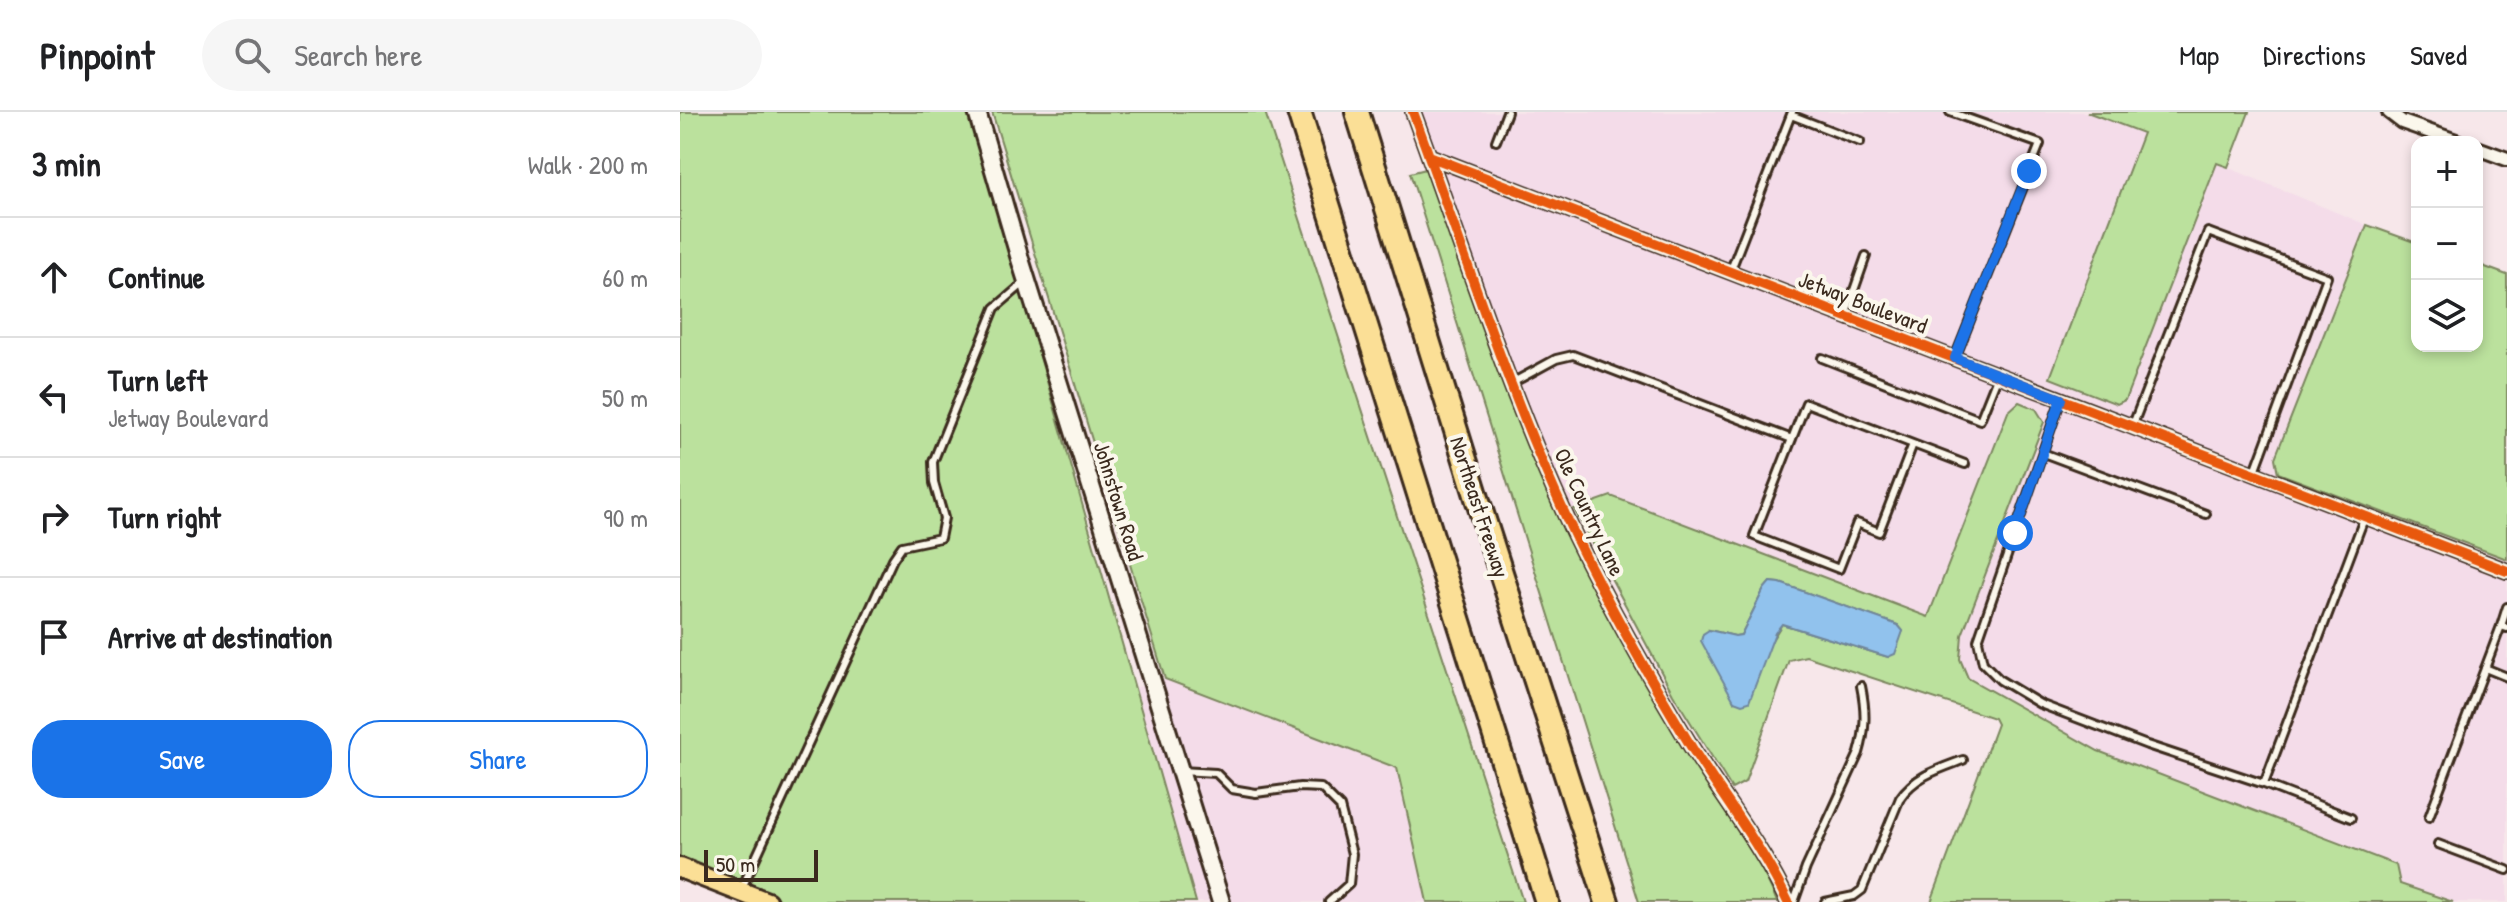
<!DOCTYPE html>
<html lang="en">
<head>
<meta charset="utf-8">
<style>
  :root { --surface:#fff; --page:#f6f6f6; --text:#202124; --muted:#757577; --line:#e0e0e0; --accent:#1a73e8 }
  body { margin:0; font-family:"Patrick Hand",sans-serif; background:var(--page); color:var(--text) }
  .controls { position:absolute; right:24px; top:24px; display:grid; overflow:hidden; border-radius:16px; box-shadow:0 4px 12px #0003 }
  .controls button { width:72px; height:72px; display:grid; place-items:center; padding:0; border:0; border-bottom:2px solid var(--line); background:var(--surface); color:var(--text); font:40px sans-serif }
  .scale { position:absolute; left:24px; bottom:20px; width:114px; box-sizing:border-box; padding-left:8px; border:4px solid #3b2a1e; border-top:0; font-size:22px; line-height:28px; white-space:nowrap; color:#3b2a1e; -webkit-text-stroke:6px #fbf7ec; paint-order:stroke }
  .stop { position:absolute; width:24px; height:24px; margin:-18px; border:6px solid #1a73e8; border-radius:50%; background:#fff }
  .stop.end { background:#1a73e8; border-color:#fff; box-shadow:0 2px 8px #0008 }
  .list { margin:0; padding:0; list-style:none }
  h2 { display:flex; justify-content:space-between; align-items:center; height:104px; margin:0; padding:0 32px; font-size:34px }
  h2 small { font-size:26px; font-weight:400; color:var(--muted) }
  .list li { display:grid; grid-template-columns:52px 1fr auto; gap:24px; align-items:center; box-sizing:border-box; height:120px; padding:0 32px; border-top:2px solid var(--line) }
  .list b { display:block; font-size:30px; white-space:nowrap }
  .list p { margin:0; font-size:26px; white-space:nowrap; color:var(--muted) }
  .list em { font-size:26px; font-style:normal; color:var(--muted) }
  .actions { display:flex; gap:16px; padding:24px 32px }
  .actions a { flex:1; padding:18px 0; border:2px solid var(--accent); border-radius:32px; text-align:center; font-size:28px; color:var(--accent) }
  .actions .main { background:var(--accent); color:#fff }
  .icon { flex:none; width:44px; height:44px; fill:none; stroke:currentColor; stroke-width:2; stroke-linecap:round; stroke-linejoin:round }
  .map { position:relative; flex:none; width:1827px; height:790px; overflow:hidden }
  header { display:flex; align-items:center; gap:48px; box-sizing:border-box; height:112px; padding:0 40px; background:var(--surface); border-bottom:2px solid var(--line) }
  header strong { font-size:38px }
  nav { display:flex; gap:44px; margin-inline-start:auto; font-size:28px }
  .search { width:560px; height:72px; background:var(--page); display:flex; align-items:center; gap:20px; box-sizing:border-box; padding:0 28px; border-radius:44px; color:var(--muted); font-size:30px }
  main { display:flex }
  aside { flex:1; background:var(--surface) }
  .map>svg:first-child { display:block }
  .built { fill:#f4dce9 }
  .green { fill:#bbe19d; stroke:#7b865e; stroke-width:2; fill-rule:evenodd }
  .water { fill:#91c2ed; stroke:#6f859a; stroke-width:2 }
  .lines { fill:none; stroke-linecap:round; stroke-linejoin:round }
  .service-casing { stroke:#3b2a1e; stroke-width:12 }
  .minor-casing { stroke:#3b2a1e; stroke-width:18 }
  .secondary-casing { stroke:#3b2a1e; stroke-width:22 }
  .primary-casing { stroke:#3b2a1e; stroke-width:24 }
  .motorway-casing { stroke:#3b2a1e; stroke-width:28 }
  .service { stroke:#fbf7ec; stroke-width:6 }
  .minor { stroke:#fbf7ec; stroke-width:12 }
  .secondary { stroke:#fbf7ec; stroke-width:16 }
  .primary { stroke:#fbdf96; stroke-width:18 }
  .motorway { stroke:#fbdf96; stroke-width:22 }
  .cycleway-casing { stroke:#fbf7ec; stroke-width:15 }
  .cycleway { stroke:#e8590c; stroke-width:10 }
  .route { stroke:#1a73e8; stroke-width:10 }
  .labels { text-anchor:middle; stroke-width:8; stroke-linejoin:round; paint-order:stroke }
  .street-label { font-size:22px; fill:#3b2a1e; stroke:#fbf7ec }
</style>
</head>
<body>
<header>
<strong>Pinpoint</strong>
<div class="search"><svg class="icon" aria-label="search" viewBox="0 0 24 24"><circle cx="10" cy="10" r="6"/><path d="M15 15l6 6"/></svg>Search here</div>
<nav><a>Map</a><a>Directions</a><a>Saved</a></nav>
</header>
<main>
<aside>
<h2>3 min<small>Walk · 200 m</small></h2>
<ul class="list">
<li><svg class="icon" aria-label="ahead" viewBox="0 0 24 24"><path d="M12 20V5M6 11l6-6 6 6"/></svg><div><b>Continue</b></div><em>60 m</em></li>
<li><svg class="icon" aria-label="left" viewBox="0 0 24 24"><path d="M17 20v-9H6M10 6l-5 5 5 5"/></svg><div><b>Turn left</b><p>Jetway Boulevard</p></div><em>50 m</em></li>
<li><svg class="icon" aria-label="right" viewBox="0 0 24 24"><path d="M7 20v-9h11M14 6l5 5-5 5"/></svg><div><b>Turn right</b></div><em>90 m</em></li>
<li><svg class="icon" aria-label="arrive" viewBox="0 0 24 24"><path d="M6 21V4h12l-3 4 3 4H6"/></svg><div><b>Arrive at destination</b></div></li>
</ul>
<div class="actions"><a class="main">Save</a><a>Share</a></div>
</aside>
<div class="map">
<svg width="1827" height="790" viewBox="0 0 1827 790">
  <rect width="100%" height="100%" fill="#f7e7ea"/>
  <filter id="ink" filterUnits="userSpaceOnUse"><feTurbulence type="fractalNoise" baseFrequency=".0125" numOctaves="2"/><feDisplacementMap in="SourceGraphic" scale="16" xChannelSelector="R" yChannelSelector="G"/><feConvolveMatrix kernelMatrix="1 2 1 2 8 2 1 2 1" color-interpolation-filters="sRGB"/></filter>
  <g filter="url(#ink)">
    <path class="built" d="M725,0H1407L1463,21L1370,265L1437,292L1445,287L1537,51L1687,113L1595,346L1599,361L1827,447V790H1773L1720,772L1418,639L1288,566L1280,547L1282,523L1364,311L1339,290L1327,300L1248,505L931,384L879,403L821,262Z
      M485,567L718,656L747,790H516L455,576Z"/>
    <path class="green" d="M0,0H290L516,790H105L0,749Z
      M312,0H585L843,790H747L717,656L485,567Z
      M1407,0H1569L1548,55L1537,51L1445,288L1437,292L1370,266L1463,21Z
      M746,57C803,214 858,371 937,518C966,573 999,627 1032,680C1055,716 1082,751 1097,790H959L730,61Z
      M1687,113L1737,131V234H1797V152L1827,163V447L1598,361L1595,346Z
      M1339,290L1356,297L1364,310L1282,523L1280,547L1288,566L1418,639L1716,753L1720,772L1773,790H1251L1317,612L1314,606L1126,544L1109,548L1065,670L1052,677L993,582L894,397L931,384L1248,505L1328,300ZM1090,470L1100,471L1218,513L1223,519L1208,545L1102,512L1054,589L1029,518L1055,524L1061,523L1084,477Z"/>
    <path class="water" d="M1090,470L1100,471L1218,513L1223,519L1215,542L1208,545L1102,512L1095,521L1069,590L1062,592L1054,589L1021,529L1023,522L1029,518L1055,524L1061,523L1084,477Z"/>
    <g class="lines">
      <defs>
        <path id="service" d="M1270,0L1360,32L1275,246
          M1111,3L1180,30
          M816,29L827,0
          M1050,160L1112,0
          M1165,204L1186,144
          M1142,246L1300,308L1318,263
          M832,271L876,247L893,243L1112,327
          M1381,287L1298,528L1303,551L1320,568L1360,592L1467,633L1584,672L1685,404
          M1452,315L1528,120L1647,165L1574,362
          M1233,332L1199,420L1177,411L1159,457L1074,424L1126,291L1285,352
          M1363,341L1526,402
          M1821,514L1827,495
          M1805,556L1827,565
          M500,659L536,661L552,677L576,681L620,675L641,676L660,695L672,742L669,772L649,790
          M1584,672L1671,706
          M1749,705L1821,514L1827,516
          M1758,732L1827,758
          M61,778L213,447L222,434L260,426L264,406L254,371L253,350L315,196L344,171
          M1114,790L1126,756L1179,641C1186,617 1186,598 1181,574
          M1145,790L1174,784L1182,778L1220,686C1235,664 1259,657 1283,648"/>
        <path id="minor" d="M733,0C785,141 830,287 895,424C930,496 970,567 1012,636C1044,687 1082,735 1108,790
          M1709,0L1722,10L1779,30
          M1797,36L1827,47
          M749,44L1827,459"/>
        <path id="secondary" d="M297,0L340,147L541,790"/>
        <path id="primary" d="M0,756L87,790"/>
        <path id="motorway" d="M619,0L867,790
          M677,0L796,383L927,790"/>
      </defs>
      <use href="#service" class="service-casing"/>
      <use href="#minor" class="minor-casing"/>
      <use href="#secondary" class="secondary-casing"/>
      <use href="#primary" class="primary-casing"/>
      <use href="#motorway" class="motorway-casing"/>
      <use href="#service" class="service"/>
      <use href="#minor" class="minor"/>
      <use href="#secondary" class="secondary"/>
      <use href="#primary" class="primary"/>
      <use href="#motorway" class="motorway"/>
      <defs>
        <path id="cycleway" d="M733,0C785,141 830,287 895,424C930,496 970,567 1012,636C1044,687 1082,735 1108,790
          M749,44L1827,459"/>
      </defs>
      <use href="#cycleway" class="cycleway-casing"/>
      <use href="#cycleway" class="cycleway"/>
    </g>
  </g>
  <g class="lines" filter="url(#ink)">
    <path class="route" d="M1335,421L1381,287L1275,246L1349,59"/>
  </g>
  <g class="labels">
    <g class="street-label">
      <text transform="translate(1183 190) rotate(21)" y="8">Jetway Boulevard</text>
      <text transform="translate(439 389) rotate(73)" y="8">Johnstown Road</text>
      <text transform="translate(800 395) rotate(72)" y="8">Northeast Freeway</text>
      <text transform="translate(910 400) rotate(65)" y="8">Ole Country Lane</text>
    </g>
  </g>
</svg>
<div class="controls">
<button>+</button>
<button>−</button>
<button><svg class="icon" aria-label="layers" viewBox="0 0 24 24"><path d="M12 4l9 5-9 5-9-5zM3 14l9 5 9-5"/></svg></button>
</div>
<div class="scale">50 m</div>
<div class="stop" style="left:1335px;top:421px"></div>
<div class="stop end" style="left:1349px;top:59px"></div>
</div>
</main>
</body>
</html>
